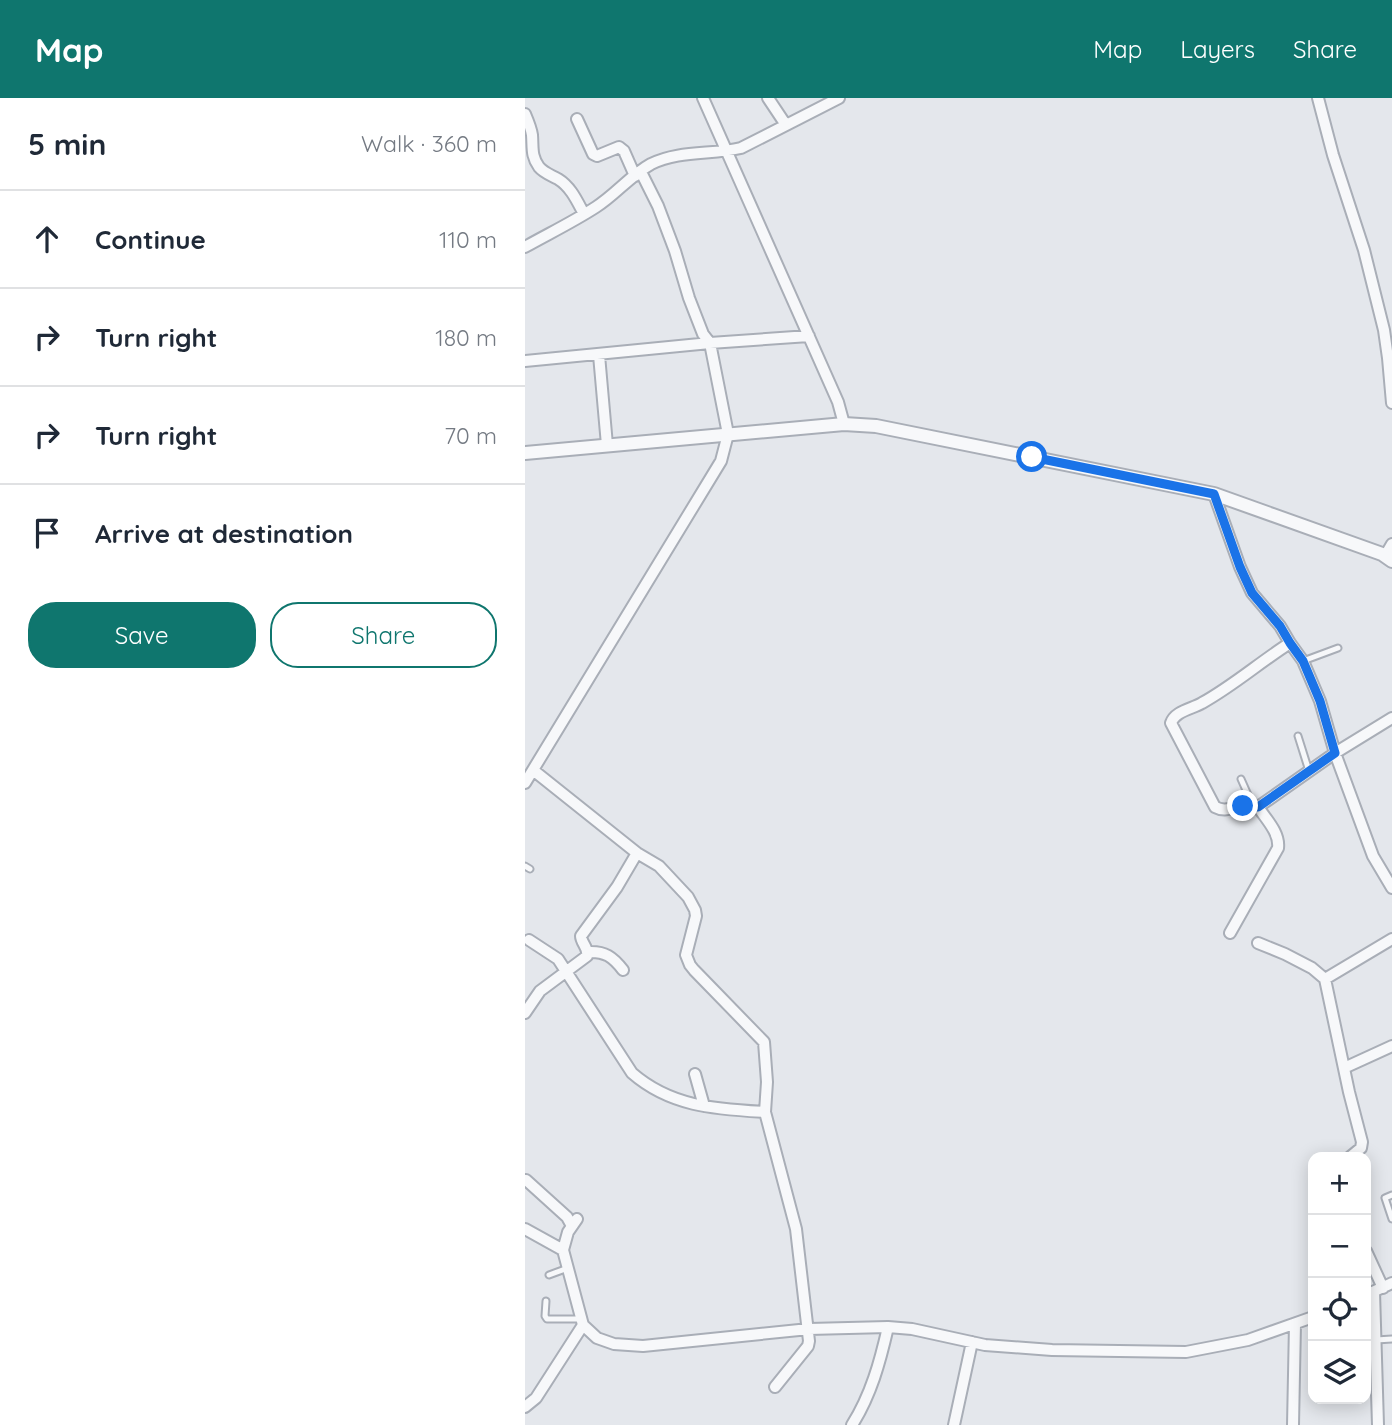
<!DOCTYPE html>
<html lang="en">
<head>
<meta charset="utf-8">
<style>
  :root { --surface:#fff; --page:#f2f2f3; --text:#1f2937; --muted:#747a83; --line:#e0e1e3; --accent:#0f766e }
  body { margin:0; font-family:Quicksand,sans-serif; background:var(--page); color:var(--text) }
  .controls { position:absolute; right:21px; bottom:21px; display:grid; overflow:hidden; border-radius:14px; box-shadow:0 4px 18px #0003 }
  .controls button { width:63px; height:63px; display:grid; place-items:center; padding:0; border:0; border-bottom:2px solid var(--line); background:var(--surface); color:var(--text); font:35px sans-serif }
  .stop { position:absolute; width:21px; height:21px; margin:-16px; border:5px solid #1a73e8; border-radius:50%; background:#fff }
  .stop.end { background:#1a73e8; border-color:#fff; box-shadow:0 2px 7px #0008 }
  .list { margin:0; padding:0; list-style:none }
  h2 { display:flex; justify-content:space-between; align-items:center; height:91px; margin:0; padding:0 28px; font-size:30px }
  h2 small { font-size:23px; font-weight:400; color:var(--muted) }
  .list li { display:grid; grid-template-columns:46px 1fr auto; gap:21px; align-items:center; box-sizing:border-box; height:98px; padding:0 28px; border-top:2px solid var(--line) }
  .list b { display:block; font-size:26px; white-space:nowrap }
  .list em { font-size:23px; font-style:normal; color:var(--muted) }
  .actions { display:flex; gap:14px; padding:21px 28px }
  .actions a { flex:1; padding:16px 0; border:2px solid var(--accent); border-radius:28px; text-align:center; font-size:24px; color:var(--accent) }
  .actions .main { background:var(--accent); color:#fff }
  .icon { flex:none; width:38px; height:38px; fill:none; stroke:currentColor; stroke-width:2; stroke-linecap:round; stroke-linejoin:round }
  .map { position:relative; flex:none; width:867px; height:1327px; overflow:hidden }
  header { display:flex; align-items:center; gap:42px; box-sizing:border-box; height:98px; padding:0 35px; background:var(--accent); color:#fff }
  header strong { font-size:33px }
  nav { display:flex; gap:38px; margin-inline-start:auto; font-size:24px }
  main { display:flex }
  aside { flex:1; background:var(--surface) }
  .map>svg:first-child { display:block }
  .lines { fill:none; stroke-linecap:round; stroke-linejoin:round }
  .service-casing { stroke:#a9aeb7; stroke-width:9 }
  .minor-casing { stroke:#a9aeb7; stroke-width:14 }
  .tertiary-casing { stroke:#a9aeb7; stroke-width:16 }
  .service { stroke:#f7f8fa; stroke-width:5 }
  .minor { stroke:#f7f8fa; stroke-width:10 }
  .tertiary { stroke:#f7f8fa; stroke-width:12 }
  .route { stroke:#1a73e8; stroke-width:9 }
</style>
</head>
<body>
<header>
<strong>Map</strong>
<nav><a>Map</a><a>Layers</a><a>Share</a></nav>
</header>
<main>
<aside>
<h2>5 min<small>Walk · 360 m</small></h2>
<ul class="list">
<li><svg class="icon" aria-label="ahead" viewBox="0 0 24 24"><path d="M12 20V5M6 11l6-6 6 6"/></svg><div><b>Continue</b></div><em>110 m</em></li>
<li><svg class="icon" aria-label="right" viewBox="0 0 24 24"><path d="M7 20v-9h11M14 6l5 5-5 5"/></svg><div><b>Turn right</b></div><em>180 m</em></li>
<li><svg class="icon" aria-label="right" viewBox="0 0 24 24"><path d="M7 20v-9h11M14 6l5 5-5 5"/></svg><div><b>Turn right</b></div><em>70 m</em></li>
<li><svg class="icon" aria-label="arrive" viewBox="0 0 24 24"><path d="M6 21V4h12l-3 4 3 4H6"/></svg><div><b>Arrive at destination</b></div></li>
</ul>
<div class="actions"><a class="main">Save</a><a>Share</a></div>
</aside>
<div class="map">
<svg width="867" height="1327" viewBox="0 0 867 1327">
  <rect width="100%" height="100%" fill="#e4e7ec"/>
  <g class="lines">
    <defs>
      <path id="service" d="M778,563L813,550
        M773,638L784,673
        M716,681L728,708
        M0,768L5,771
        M867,1097L860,1100L867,1121
        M24,1177L43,1170
        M21,1203L20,1218L22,1221H56
        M851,1242L867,1241"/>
      <path id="minor" d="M178,0L313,304L319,326
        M243,0L261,27
        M793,0L808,57L839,152L859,232L863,260L867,305
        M0,16C3,23 6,30 7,37C8,50 6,58 14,69C19,75 26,77 33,81C46,89 52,103 59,116
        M52,21L68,56L72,58L94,49L99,53L110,78
        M0,149C23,136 48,124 71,109C90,97 106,77 126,66C154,52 187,57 216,50L314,0
        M74,257L82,347
        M0,263L185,245L284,238
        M689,396L715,469L727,495L755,528L765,545L778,563L795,603L810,655L733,709C741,721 755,735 753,750L705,835
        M860,458L867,446
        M867,620L810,655L848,758L867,790
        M8,672L112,755L134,768L163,799L170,812L171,818L161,857L165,867L169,872L239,944L242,984L240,1014L271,1131L284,1243L283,1248L250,1289
        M0,685L196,363L203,336L185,245L178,236L164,200L150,153L133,108L116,74
        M733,709C729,708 724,707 720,708C709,708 701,715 690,709L646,625C650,613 667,611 677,605C708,588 735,564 765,545
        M4,842L33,861L107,975C146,1009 191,1011 240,1014
        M733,845L760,856L787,870L800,881L867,841
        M63,854C80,853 88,859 98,872
        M800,881L824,994L837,1044L836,1050L825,1059
        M0,915L15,893L62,858C64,850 56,845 56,838L92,789L112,755
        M819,970L867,948
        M170,976L179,1008
        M1,1082L42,1119L47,1128
        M52,1121L43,1134L38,1152L58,1227L72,1240L89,1246L118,1248L284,1231L363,1229L387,1231L460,1247L527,1252L661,1254L723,1242L788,1219
        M0,1131L38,1152
        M841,1153L858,1190
        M849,1194L853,1327
        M841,1197L867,1185
        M0,1309L11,1300L58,1227
        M327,1327C346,1297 355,1264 363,1229
        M429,1327L447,1244
        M768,1327L770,1226"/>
      <path id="tertiary" d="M0,355L319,326L351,328L689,396L857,456L867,463"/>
    </defs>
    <use href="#service" class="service-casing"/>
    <use href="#minor" class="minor-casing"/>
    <use href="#tertiary" class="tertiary-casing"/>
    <use href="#service" class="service"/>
    <use href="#minor" class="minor"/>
    <use href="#tertiary" class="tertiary"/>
  </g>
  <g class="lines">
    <path class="route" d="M507,359L689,396L715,469L727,495L755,528L765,545L778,563L795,603L810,655L733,709L718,708"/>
  </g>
</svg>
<div class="controls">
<button>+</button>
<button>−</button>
<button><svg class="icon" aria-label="locate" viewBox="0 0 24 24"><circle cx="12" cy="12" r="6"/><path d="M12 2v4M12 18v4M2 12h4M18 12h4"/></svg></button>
<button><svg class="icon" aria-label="layers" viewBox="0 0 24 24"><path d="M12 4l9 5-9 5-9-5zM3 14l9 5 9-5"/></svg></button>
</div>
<div class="stop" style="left:507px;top:359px"></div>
<div class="stop end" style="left:718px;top:708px"></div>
</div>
</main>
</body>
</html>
